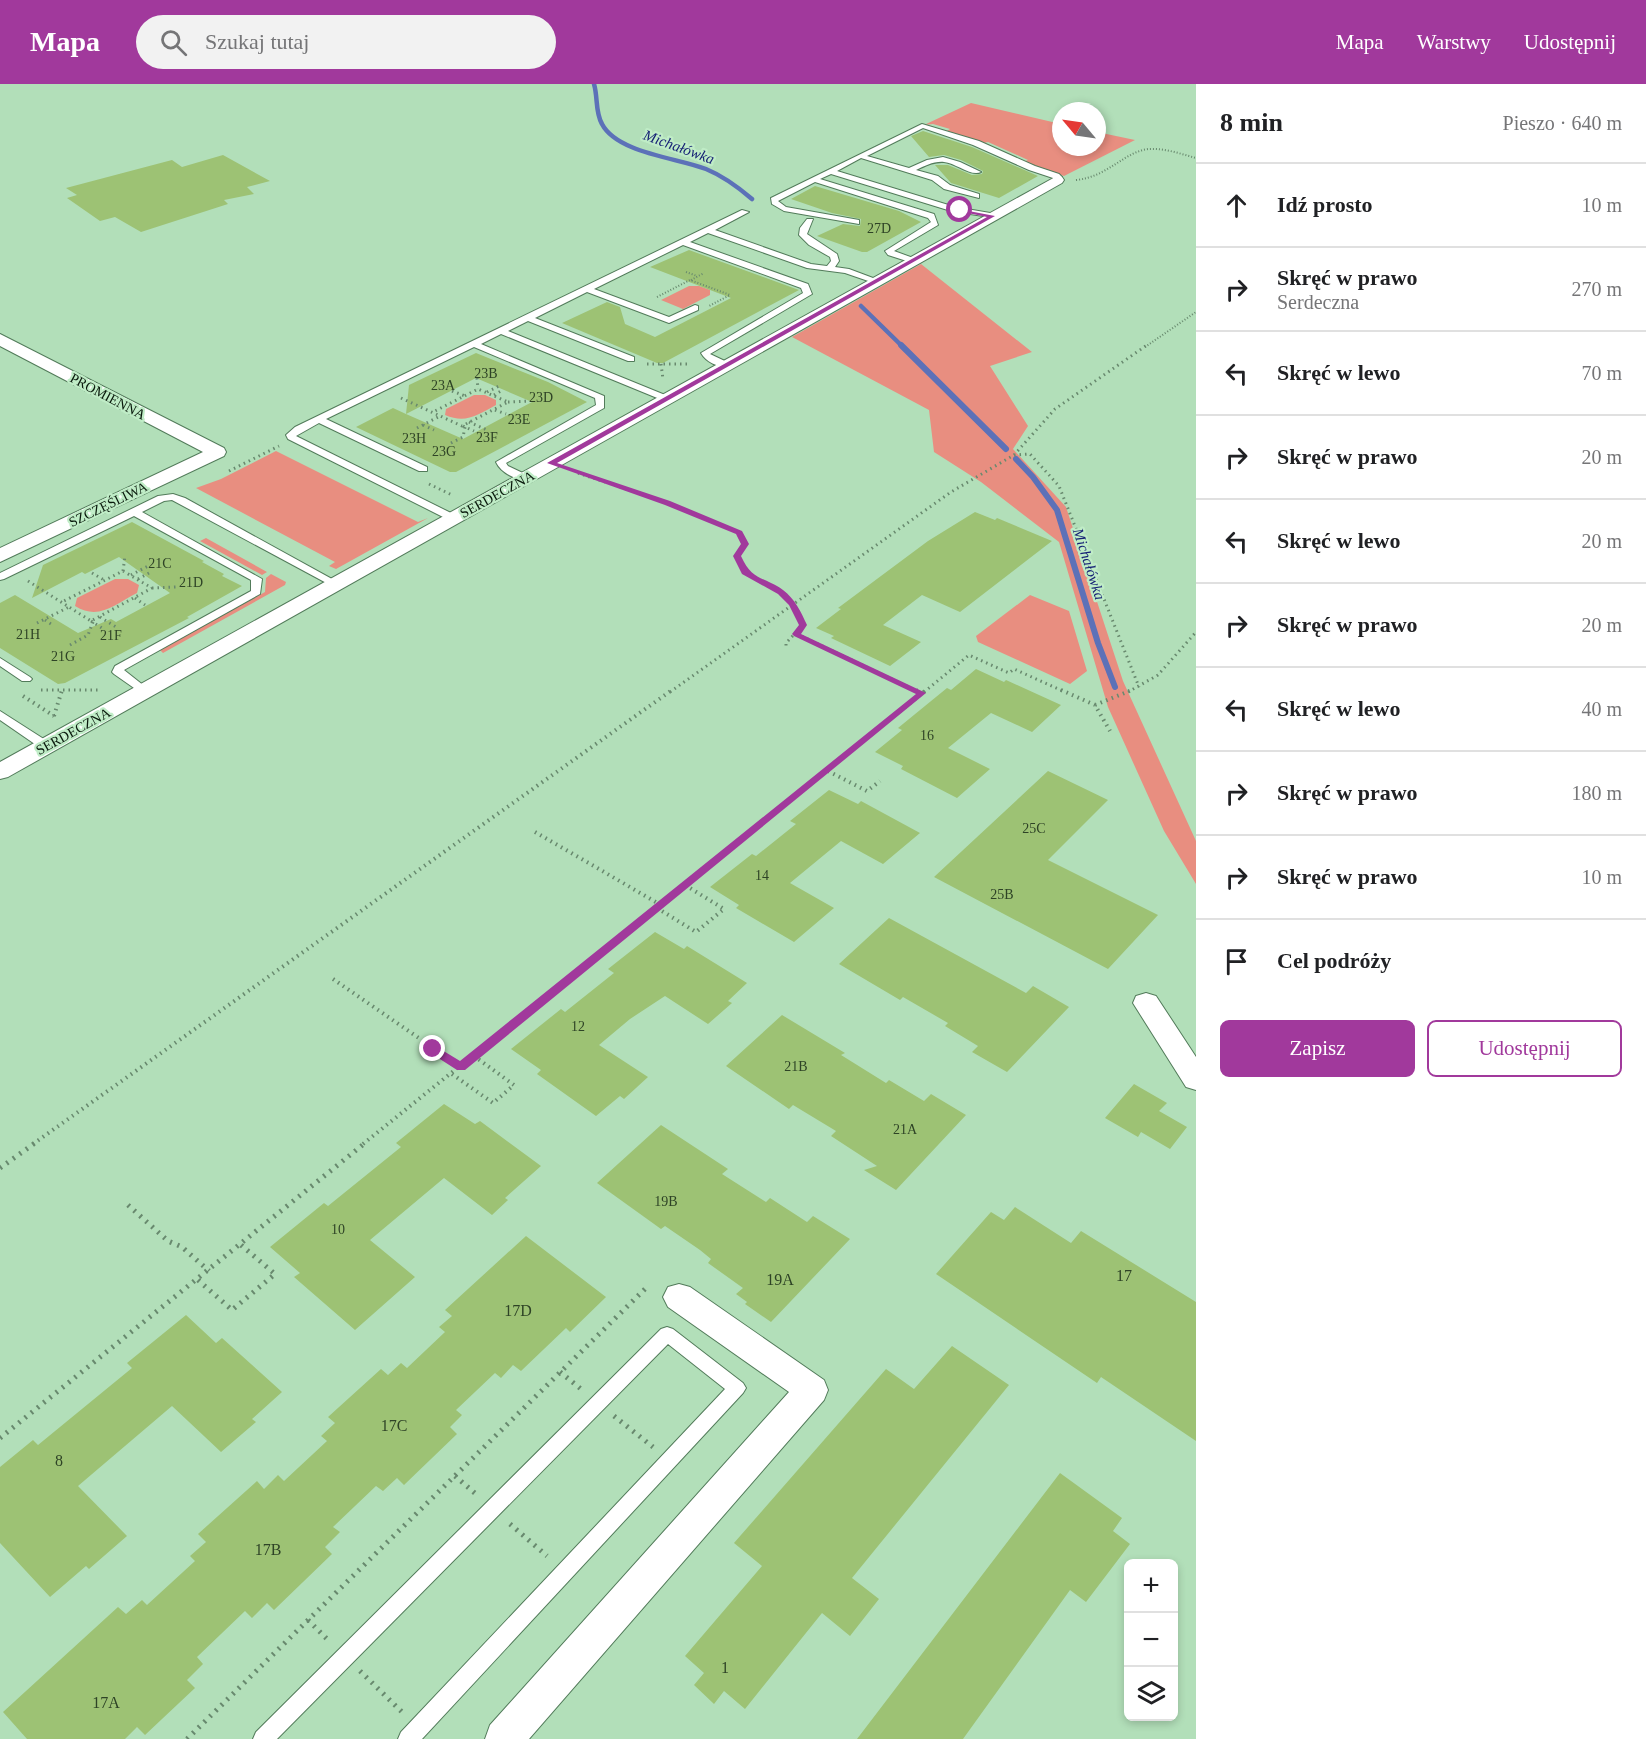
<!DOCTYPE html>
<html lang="pl">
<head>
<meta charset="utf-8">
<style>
  :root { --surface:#fff; --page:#f2f2f2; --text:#202124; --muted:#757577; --line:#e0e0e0; --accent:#a1399c }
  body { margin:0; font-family:"Times New Roman",serif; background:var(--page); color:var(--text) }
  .controls { position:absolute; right:18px; bottom:18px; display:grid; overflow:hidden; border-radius:9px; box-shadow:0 3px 9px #0003 }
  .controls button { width:54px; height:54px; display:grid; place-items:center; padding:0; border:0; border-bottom:2px solid var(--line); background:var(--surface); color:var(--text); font:30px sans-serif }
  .compass { position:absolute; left:1052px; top:18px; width:54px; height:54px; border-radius:50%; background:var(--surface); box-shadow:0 3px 9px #0003; rotate:299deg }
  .stop { position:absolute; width:18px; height:18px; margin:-14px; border:4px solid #a1399c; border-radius:50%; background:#fff }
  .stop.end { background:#a1399c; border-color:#fff; box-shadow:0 2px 6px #0008 }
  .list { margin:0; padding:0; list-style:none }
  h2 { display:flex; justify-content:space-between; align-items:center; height:78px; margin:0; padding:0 24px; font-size:26px }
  h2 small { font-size:20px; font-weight:400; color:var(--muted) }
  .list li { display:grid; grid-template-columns:39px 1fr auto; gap:18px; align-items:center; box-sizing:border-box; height:84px; padding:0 24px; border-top:2px solid var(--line) }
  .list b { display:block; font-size:22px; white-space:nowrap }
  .list p { margin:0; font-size:20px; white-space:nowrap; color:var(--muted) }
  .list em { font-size:20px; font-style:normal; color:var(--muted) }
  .actions { display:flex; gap:12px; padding:18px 24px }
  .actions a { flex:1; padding:14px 0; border:2px solid var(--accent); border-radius:9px; text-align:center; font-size:21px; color:var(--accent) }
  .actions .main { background:var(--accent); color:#fff }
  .icon { flex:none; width:33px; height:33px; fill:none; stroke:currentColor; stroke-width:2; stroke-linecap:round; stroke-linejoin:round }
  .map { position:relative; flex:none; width:1196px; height:1655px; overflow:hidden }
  header { display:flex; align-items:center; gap:36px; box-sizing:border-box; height:84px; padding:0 30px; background:var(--accent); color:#fff }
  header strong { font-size:28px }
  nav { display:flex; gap:33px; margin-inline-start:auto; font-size:21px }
  .search { width:420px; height:54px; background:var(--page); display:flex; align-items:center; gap:15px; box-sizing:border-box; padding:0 21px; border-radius:33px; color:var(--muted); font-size:22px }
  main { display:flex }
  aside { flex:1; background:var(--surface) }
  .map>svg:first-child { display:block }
  .green { fill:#e88e80 }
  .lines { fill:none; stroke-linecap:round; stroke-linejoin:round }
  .stream-far1 { stroke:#5c71b8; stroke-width:4.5 }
  .stream { stroke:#5c71b8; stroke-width:6 }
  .building { fill:#9dc274; fill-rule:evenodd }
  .lane-casing { stroke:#527b5a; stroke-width:2 }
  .street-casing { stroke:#527b5a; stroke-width:2 }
  .path-far3 { stroke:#68896e; stroke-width:2; stroke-dasharray:1 2; stroke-linecap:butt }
  .path-far2 { stroke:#68896e; stroke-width:3; stroke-dasharray:1.5 4; stroke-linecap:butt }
  .path-far1 { stroke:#68896e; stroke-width:4; stroke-dasharray:1.5 4.5; stroke-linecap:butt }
  .path { stroke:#68896e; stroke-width:5; stroke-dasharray:2 6; stroke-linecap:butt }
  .lane { fill:#fff; fill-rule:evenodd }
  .street { fill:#fff; fill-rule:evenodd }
  .route { fill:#a1399c }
  .labels { text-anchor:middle; stroke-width:4.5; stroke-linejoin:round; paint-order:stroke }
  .number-label { font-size:14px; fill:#2e4326 }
  .far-street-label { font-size:14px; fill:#09190c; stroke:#bfecc6 }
  .far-water-label { font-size:15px; font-style:italic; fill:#162175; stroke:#bfecc6 }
  .near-number-label { font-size:16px; fill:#2e4326 }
</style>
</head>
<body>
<header>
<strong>Mapa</strong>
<div class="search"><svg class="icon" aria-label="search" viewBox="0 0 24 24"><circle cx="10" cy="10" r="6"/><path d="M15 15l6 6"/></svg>Szukaj tutaj</div>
<nav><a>Mapa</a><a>Warstwy</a><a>Udostępnij</a></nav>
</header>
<main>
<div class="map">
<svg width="1196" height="1655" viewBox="0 0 1196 1655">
  <rect width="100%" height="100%" fill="#b2dfb9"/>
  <path class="green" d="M971,19L1061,40V63H1097V48L1135,56L1064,92L1023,78L1028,76L988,58L984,59L945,48L950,45L933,40L924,41Z
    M921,180L1032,268L990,282L1028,342L1013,365L1066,423L1123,597L1196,757V800L1164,747L1108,623L1059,458L981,398L934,368L929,326L792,253Z
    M689,202H699L710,206V211L683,225L661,216Z
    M474,311H485L496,316V321C477,331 466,340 445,331L446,325Z
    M276,367L418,438L428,434L336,485L329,482L335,478L196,404L221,395Z
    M206,454L267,488L262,491L200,457Z
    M271,490L286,498L285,501L163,569L160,566L265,508L266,494Z
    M115,495H128L139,501L137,509C115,520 99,537 75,522L77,514Z
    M1030,511L1069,527L1087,587L1070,600L978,558L976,552Z"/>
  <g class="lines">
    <path class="stream-far1" d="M594,0C598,13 595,28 602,40C617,69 678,74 706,85C723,92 738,103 752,115
      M861,222L903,263"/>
    <path class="stream" d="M901,261L1006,365
      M1016,375L1033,393L1057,426L1098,559L1115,603"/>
  </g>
  <path class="building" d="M923,47L972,63L1038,92L999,114L951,99L935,81H948L972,91L982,90L983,87L961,76L944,71L929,73L911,52Z
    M223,71L270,97L247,103L254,110L224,116L228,120L141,148L115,133L100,137L67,114L77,111L66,104L172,76L182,83Z
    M815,102L899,127L921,138L867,168H862L817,152L843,140L860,142L861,135L832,129L791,115Z
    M689,166L799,206L663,279H657L562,239L607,218L620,223L625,240L655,253L731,214L650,183Z
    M476,269L548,298L587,318L456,388H450L356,343L393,324L406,330L409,301ZM476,294L532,318L463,355L406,330Z
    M975,428L995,436L997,434L1052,457L960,528L922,511L883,541L921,558L890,582L831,554L834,552L816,544L841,525L838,524L928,457Z
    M132,438L204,477L202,478L224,490L222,492L242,502L187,533L189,534L65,599L58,600L0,564V519L15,511L78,549L111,535L116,538L170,509L119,473L85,490L82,488L32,514L43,481Z
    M976,585L1004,598L1006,596L1061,621L1032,648L991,629L948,664L990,685L957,714L901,685L903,682L875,668L902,646L898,644L947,604L951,606Z
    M1048,687L1108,716L1048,776L1158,831L1108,885L934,793Z
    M829,706L858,720L861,717L920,749L883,780L841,757L790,799L834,824L794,858L736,824L739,821L710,803L752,770L756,772L796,740L790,737Z
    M889,834L1026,909L1033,902L1069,923L1007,988L972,968L978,962L945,942L948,939L903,913L900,916L839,880Z
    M655,848L684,865L687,862L747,899L728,917L732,919L708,940L665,912L630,935L599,961L648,993L624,1015L620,1012L596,1032L537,990L541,986L511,965L561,925L565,928L614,889L608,885Z
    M782,931L845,969L841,971L886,999L889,996L924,1017L931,1010L966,1031L896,1106L864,1086L877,1082L831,1052L836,1047L793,1021L789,1025L726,982Z
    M1134,1000L1167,1019L1159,1027L1187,1043L1170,1065L1141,1048L1138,1053L1105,1034Z
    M444,1020L475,1040L480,1037L541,1082L505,1114L508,1116L492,1131L444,1094L370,1156L415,1193L355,1246L294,1193L300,1189L270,1163L324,1119L328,1122L401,1063L396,1059Z
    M661,1041L728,1085L722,1090L766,1118L770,1114L807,1138L813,1132L850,1155L771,1238L745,1220L747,1218L736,1210L743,1204L708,1179L711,1175L700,1166L665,1142L661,1145L597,1099Z
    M1015,1123L1071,1159L1081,1147L1196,1218V1357L1101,1293L1097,1299L936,1190L991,1128L1004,1136Z
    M526,1152L606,1213L570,1248L566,1244L521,1287L513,1281L501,1294L495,1289L456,1326L462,1331L450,1343L457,1350L404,1401L397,1394L383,1407L376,1402L333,1443L340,1448L325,1463L332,1470L274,1526L267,1519L252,1534L245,1527L197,1573L203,1580L187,1596L195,1604L145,1651L137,1643L125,1655H27L3,1628L118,1523L126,1530L142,1516L147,1521L195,1477L190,1472L206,1458L198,1450L257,1397L264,1405L278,1391L284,1397L327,1357L321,1352L335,1339L328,1333L381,1285L388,1291L401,1279L407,1284L445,1248L439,1243L452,1232L445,1226Z
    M186,1231L216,1259L222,1254L282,1308L252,1335L256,1338L221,1368L172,1322L78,1402L127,1452L89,1485L86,1482L50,1513L0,1459V1383L33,1356L38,1361L132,1284L127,1279Z
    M952,1262L1009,1301L852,1494L879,1515L850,1552L822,1529L745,1625L724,1607L714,1620L694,1601L704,1589L685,1572L762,1482L734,1459L886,1285L914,1305Z
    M1060,1389L1122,1434L1113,1447L1130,1460L1086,1518L1070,1506L963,1655H857Z"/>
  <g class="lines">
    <defs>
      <path id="lane" d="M922,40L979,57L1035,82L1059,90L1062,93L1061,96L1054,98L1053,94L1029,86L973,61L923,44L867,72L909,84L927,76L943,73L960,78L981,88C971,93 956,79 944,78C934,77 925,82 916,86L938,92L950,101L979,110V114L944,105L932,96L861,74L837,87L955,123L996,130V134L951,127L831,90L820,95L934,130L938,141L894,167L916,175V179H913L888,171L885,167L931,138L928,134L815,98L778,117L786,123L859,136V140L784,127L772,120L771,114Z
        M742,126L749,128L715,146L811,180L827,182L831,177L830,173L809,161L799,151L800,144L807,135H813L807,150L837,170L839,177L835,183L849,185L881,197L877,200L845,189L807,184L708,149L690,158L808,200L812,210L710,270L729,279V283C719,284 706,278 701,269L803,209L801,204L683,161L594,205L669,233L695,221L698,222V226L669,239L587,208L535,234L634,273V277H628L528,237L508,247L670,313V317L667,318L501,250L481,260L604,312V324L506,379L508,382L529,392V396C517,397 501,389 496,378L596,321L595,314L474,263L326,335L427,383V387H419L319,339L296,352L457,432V436H449L288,355L286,351L295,343Z
        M173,410L185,414L341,500L340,502H332L172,416L164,417L142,428L262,495L260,510L124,586L148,605L150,607L144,611L114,590L112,588L115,582L251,507V496L134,432L4,495L0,496V489L158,412Z
        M0,574L30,593L32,595L30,597H22L0,582Z
        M0,627L50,659L52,662L50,665H42L0,636Z
        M667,1243L673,1245L743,1299L746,1304L743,1309L422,1655H398L401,1648L725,1305L668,1260L277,1655H253L256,1648L661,1245Z"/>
      <path id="street" d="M1057,92L1062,93L1064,96L1062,99L8,693L0,695V678Z
        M0,250L224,364L226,368L224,372L0,478V464L203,368L0,262Z
        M1146,909L1156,912L1196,973V1006L1186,1003L1133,919L1136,912Z
        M679,1200L690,1203L824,1296L828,1306L824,1316L529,1655H485L490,1641L789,1308L668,1223L663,1213L668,1203Z"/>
    </defs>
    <use href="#lane" class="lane-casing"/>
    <use href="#street" class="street-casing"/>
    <path class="path-far3" d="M1076,96C1108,93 1125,67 1149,65C1165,64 1181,70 1196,74
      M686,188L697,192
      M691,196L704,189
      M657,213L690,196L730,211L709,222
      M1145,263L1196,228"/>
    <path class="path-far2" d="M647,280H687
      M661,280L663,295
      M477,294L478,305
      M452,307L465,312
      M487,308L501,301
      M494,311L501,307
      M401,314L462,342L508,318L478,305L433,328
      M508,318L529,317
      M495,326L506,330
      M469,338L487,346
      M423,341L434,346
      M463,342L474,347
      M417,344L440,332
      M451,359L463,353L465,343
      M1014,371L1055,325L1147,261
      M229,387L279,362
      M578,389L668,419L739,449L745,460L737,472L745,489L781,508L793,520L803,541L786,559V565
      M429,400L452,411
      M123,487L125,472
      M92,489L104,496
      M131,491L150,481
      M138,495L149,489
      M28,497L91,537L152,504L123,487L62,518
      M152,504L177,503
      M135,514L145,521
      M100,533L116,543
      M45,536L54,542
      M91,537L102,544
      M37,539L69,523
      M797,550L919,608
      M70,561L88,551L93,538
      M41,606H100
      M670,608L951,408L1014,371L1030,370L1059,402L1139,603
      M924,608L969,571L1009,589L1014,585L1065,608
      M1128,608L1158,591L1196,548"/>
    <path class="path-far1" d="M916,606L922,609
      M1061,606L1095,621L1110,647
      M23,612L54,632
      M1095,621L1132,606
      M54,632L62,606
      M828,687L867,707L880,697
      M535,748L661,821
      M657,824L696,848L724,825L685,801
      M333,895L461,983
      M452,990L493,1019L514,1001L474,972
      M33,1060L672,606
      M363,1060L926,606"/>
    <path class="path" d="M0,1084L35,1059
      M128,1121L168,1157L182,1163L209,1187
      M198,1196L232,1226L275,1190L241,1161
      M560,1288L581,1305
      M614,1332L653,1363
      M0,1354L365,1059
      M455,1392L477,1411
      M510,1440L547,1472
      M308,1536L329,1557
      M360,1587L402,1628
      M187,1655L647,1203"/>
    <use href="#lane" class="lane"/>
    <use href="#street" class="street"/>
  </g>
  <path class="route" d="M958,125L995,132L557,379L670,417L742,447L749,460L741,472C752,497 763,492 783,506C795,515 801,528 807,541L801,550L926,609L465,986H457L429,968V963H437L460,977L916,610L794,552L792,550L799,541L789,521L778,510L742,490L733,472L741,460L736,450L665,421L547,379L987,133L958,127Z"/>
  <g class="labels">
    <g class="number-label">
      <text x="879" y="149">27D</text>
      <text x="486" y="294">23B</text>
      <text x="443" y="306">23A</text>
      <text x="541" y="318">23D</text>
      <text x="519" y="340">23E</text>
      <text x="487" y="358">23F</text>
      <text x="414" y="359">23H</text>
      <text x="444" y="372">23G</text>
      <text x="160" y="484">21C</text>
      <text x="191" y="503">21D</text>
      <text x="28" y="555">21H</text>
      <text x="111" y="556">21F</text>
      <text x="63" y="577">21G</text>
      <text x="927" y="656">16</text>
      <text x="1034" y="749">25C</text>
      <text x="762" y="796">14</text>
      <text x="1002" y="815">25B</text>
      <text x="578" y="947">12</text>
      <text x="796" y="987">21B</text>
      <text x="905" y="1050">21A</text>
      <text x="666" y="1122">19B</text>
      <text x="338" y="1150">10</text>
    </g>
    <g class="far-street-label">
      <text transform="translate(108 312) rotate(28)" y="5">PROMIENNA</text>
      <text transform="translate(497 410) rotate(-29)" y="5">SERDECZNA</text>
      <text transform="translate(108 420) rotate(-26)" y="5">SZCZĘŚLIWA</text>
      <text transform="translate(73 647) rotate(-29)" y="5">SERDECZNA</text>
    </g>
    <g class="far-water-label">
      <text transform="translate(679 63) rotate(20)" y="5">Michałówka</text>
      <text transform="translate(1089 480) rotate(72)" y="5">Michałówka</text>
    </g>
    <g class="near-number-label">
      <text x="1124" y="1197">17</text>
      <text x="780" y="1201">19A</text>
      <text x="518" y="1232">17D</text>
      <text x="394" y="1347">17C</text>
      <text x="59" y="1382">8</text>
      <text x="268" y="1471">17B</text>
      <text x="725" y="1589">1</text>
      <text x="106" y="1624">17A</text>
    </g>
  </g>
</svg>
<div class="controls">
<button>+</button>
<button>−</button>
<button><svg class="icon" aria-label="layers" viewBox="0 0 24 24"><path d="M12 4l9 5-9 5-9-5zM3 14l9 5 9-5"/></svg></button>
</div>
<svg class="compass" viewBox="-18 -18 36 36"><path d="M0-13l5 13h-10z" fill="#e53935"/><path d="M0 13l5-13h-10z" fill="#757577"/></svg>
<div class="stop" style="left:960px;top:126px"></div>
<div class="stop end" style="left:433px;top:965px"></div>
</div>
<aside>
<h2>8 min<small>Pieszo · 640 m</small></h2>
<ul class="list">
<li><svg class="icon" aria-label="ahead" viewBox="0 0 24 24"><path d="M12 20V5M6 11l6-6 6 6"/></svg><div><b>Idź prosto</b></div><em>10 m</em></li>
<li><svg class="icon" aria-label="right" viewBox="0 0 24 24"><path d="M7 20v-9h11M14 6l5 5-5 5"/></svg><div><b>Skręć w prawo</b><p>Serdeczna</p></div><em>270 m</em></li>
<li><svg class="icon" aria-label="left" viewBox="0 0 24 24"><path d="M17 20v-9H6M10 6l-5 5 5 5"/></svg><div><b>Skręć w lewo</b></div><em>70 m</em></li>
<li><svg class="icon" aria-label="right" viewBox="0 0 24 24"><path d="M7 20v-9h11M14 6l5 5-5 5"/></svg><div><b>Skręć w prawo</b></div><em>20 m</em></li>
<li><svg class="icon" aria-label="left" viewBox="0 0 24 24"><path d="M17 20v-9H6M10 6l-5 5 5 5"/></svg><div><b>Skręć w lewo</b></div><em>20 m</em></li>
<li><svg class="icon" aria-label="right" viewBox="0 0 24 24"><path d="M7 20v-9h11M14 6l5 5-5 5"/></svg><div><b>Skręć w prawo</b></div><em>20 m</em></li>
<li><svg class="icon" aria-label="left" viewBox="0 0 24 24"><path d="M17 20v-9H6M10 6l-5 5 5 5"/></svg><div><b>Skręć w lewo</b></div><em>40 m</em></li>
<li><svg class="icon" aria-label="right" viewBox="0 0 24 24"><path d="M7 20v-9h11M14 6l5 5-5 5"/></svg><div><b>Skręć w prawo</b></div><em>180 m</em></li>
<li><svg class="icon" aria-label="right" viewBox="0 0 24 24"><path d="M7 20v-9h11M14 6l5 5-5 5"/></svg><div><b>Skręć w prawo</b></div><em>10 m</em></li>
<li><svg class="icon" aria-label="arrive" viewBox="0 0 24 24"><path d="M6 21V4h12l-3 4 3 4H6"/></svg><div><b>Cel podróży</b></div></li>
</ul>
<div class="actions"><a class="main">Zapisz</a><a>Udostępnij</a></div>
</aside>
</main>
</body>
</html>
